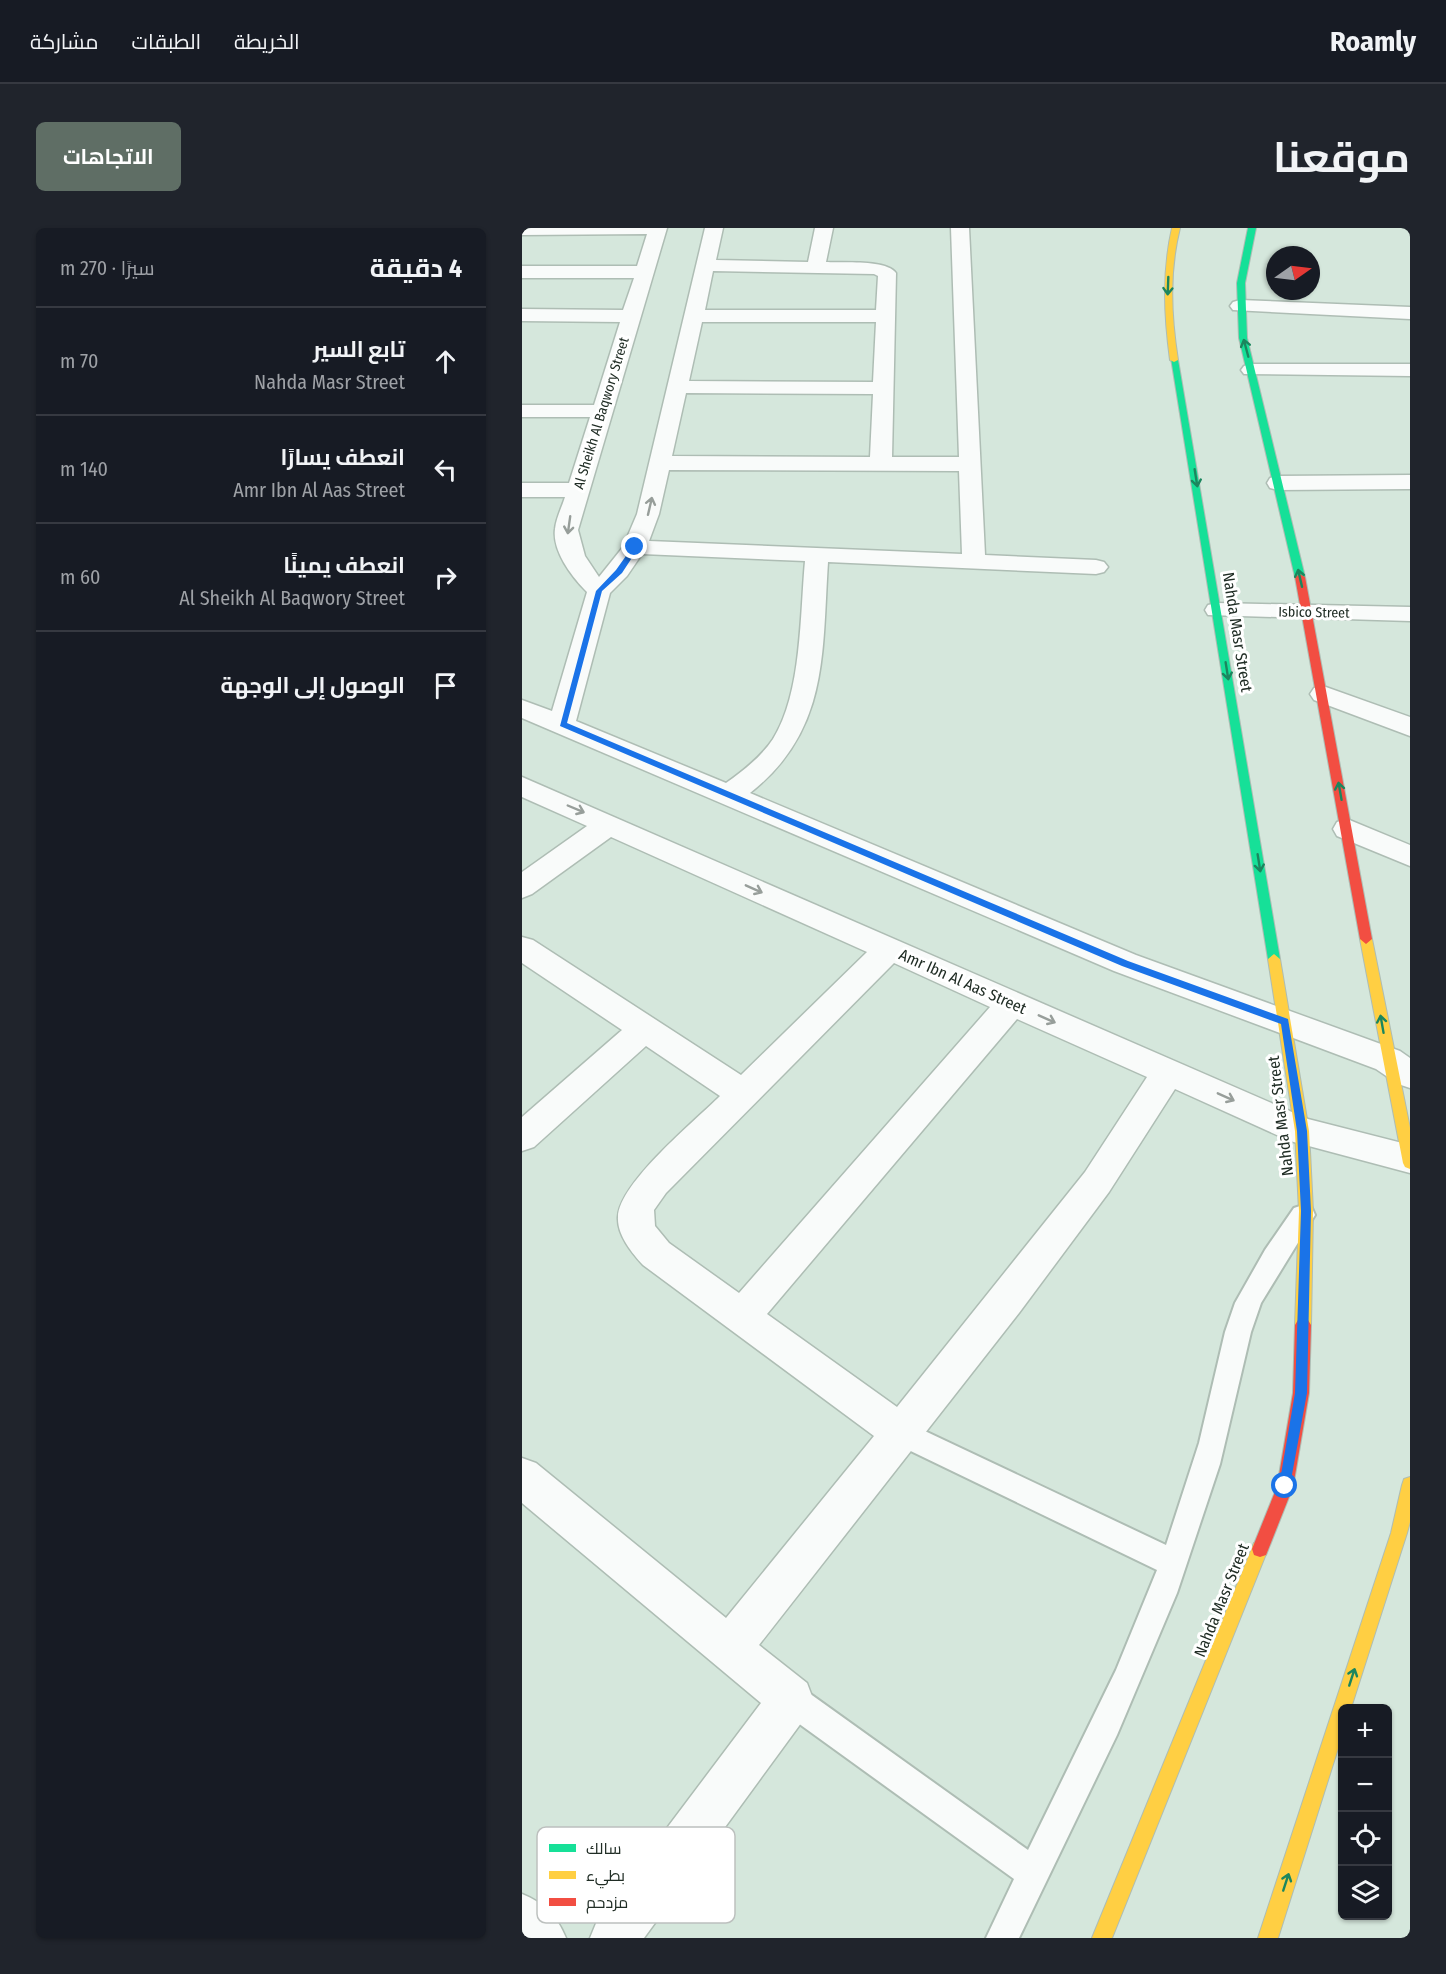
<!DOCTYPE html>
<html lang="ar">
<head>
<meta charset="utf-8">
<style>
  :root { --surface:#171b24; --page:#20242c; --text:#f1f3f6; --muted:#9ea1a6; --line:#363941; --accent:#5f6e65 }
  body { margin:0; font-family:"Fira Sans Condensed",Cairo,sans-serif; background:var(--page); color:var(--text); direction:rtl }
  .controls { position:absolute; right:18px; bottom:18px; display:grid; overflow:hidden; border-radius:9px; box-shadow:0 2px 4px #0004 }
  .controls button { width:54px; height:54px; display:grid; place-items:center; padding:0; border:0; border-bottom:2px solid var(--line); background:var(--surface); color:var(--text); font:30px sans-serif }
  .compass { position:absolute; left:744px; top:18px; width:54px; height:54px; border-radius:50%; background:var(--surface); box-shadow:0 2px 4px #0004; rotate:76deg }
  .stop { position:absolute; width:18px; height:18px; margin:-14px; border:4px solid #1a73e8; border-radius:50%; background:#fff }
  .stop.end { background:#1a73e8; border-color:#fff; box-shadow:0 2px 6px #0008 }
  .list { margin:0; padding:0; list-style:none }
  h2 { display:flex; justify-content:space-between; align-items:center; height:78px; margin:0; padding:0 24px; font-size:26px }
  h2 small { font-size:20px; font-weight:400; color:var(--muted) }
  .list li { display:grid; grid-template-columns:39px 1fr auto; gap:18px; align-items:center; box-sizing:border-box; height:108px; padding:0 24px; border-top:2px solid var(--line) }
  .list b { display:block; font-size:22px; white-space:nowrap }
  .list p { margin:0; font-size:20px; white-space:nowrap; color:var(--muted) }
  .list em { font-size:20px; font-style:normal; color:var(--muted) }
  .icon { flex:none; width:33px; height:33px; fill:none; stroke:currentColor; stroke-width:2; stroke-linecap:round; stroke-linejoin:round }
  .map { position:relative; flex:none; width:888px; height:1710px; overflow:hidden; direction:ltr; border-radius:9px }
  header { display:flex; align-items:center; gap:36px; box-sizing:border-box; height:84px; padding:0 30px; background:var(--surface); border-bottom:2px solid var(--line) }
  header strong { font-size:28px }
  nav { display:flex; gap:33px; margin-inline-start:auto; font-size:21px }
  .intro { display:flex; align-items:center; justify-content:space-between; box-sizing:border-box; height:144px; padding:0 36px }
  h1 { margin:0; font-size:42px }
  .button { padding:15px 27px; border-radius:9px; background:var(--accent); color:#fff; font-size:21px; font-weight:700 }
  main { display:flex; gap:36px; padding:0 36px }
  aside { flex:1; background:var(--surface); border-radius:9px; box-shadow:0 2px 4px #0004 }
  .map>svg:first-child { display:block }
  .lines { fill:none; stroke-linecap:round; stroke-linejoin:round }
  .lane-casing { stroke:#aebdb4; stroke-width:4 }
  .street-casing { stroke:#aebdb4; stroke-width:3 }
  .fast-casing { stroke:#aebdb4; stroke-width:2 }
  .slow-casing { stroke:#aebdb4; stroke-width:2 }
  .jam-casing { stroke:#aebdb4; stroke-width:2 }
  .lane { fill:#f9fbfa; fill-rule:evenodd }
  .street { fill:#f9fbfa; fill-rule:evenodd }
  .fast { fill:#16e098; fill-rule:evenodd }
  .slow { fill:#ffcf43; fill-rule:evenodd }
  .jam { fill:#f24e42; fill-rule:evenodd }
  .oneway { stroke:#1b865e }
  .oneway2 { stroke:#979e9a }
  .route { fill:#1a73e8 }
  .labels { text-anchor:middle; stroke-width:6; stroke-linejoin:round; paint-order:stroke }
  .far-street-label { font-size:14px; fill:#202d25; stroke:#fff }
  .street-label { font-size:16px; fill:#202d25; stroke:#fff }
  .key { fill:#fff; stroke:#bcc0be; stroke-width:1.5 }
  .key-label { font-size:16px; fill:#202d25 }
</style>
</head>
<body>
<header>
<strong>Roamly</strong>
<nav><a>الخريطة</a><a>الطبقات</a><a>مشاركة</a></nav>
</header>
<div class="intro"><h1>موقعنا</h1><a class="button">الاتجاهات</a></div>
<main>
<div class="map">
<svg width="888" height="1710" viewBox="0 0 888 1710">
  <rect width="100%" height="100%" fill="#d5e7dc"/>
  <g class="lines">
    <defs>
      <path id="lane" d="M781,977L790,980L793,987L739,1075L729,1104L698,1236L655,1365L595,1507L497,1710H464L492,1651L258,1482L254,1471L258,1460L269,1456L280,1460L506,1622L594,1442L635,1342L370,1214L366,1205L370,1196L379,1192L388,1196L644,1317L677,1215L703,1104L713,1075L743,1022L772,980Z"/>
      <path id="street" d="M0,0H145L56,302L63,328L77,349L101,319L115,286L183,0H201L194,32L286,34L293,0H311L304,34C321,35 364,31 374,45L370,229H437L429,0H447L463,327L574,332L582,334L586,339L582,344L574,346L306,334C300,426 307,503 228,565L614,727L878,823L888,830V860L876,856L854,841L592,743L0,490V472L30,483L65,364C50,349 30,323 33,301C34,290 40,279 43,269H0V255H47L68,189H0V177H72L98,94L0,93V81L101,82L112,50H0V38H115L125,6L0,7ZM191,43L352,46L356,48L354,82H183ZM180,94H354L351,154L167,153ZM164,165L351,166L348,229L150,228ZM147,242L437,243L440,326L127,313L137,286ZM120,326L283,333C278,386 280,465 251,511C239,529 221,543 204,555L54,493L88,365L105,348Z
        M718,72L888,79V91L711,82L708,78L711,74Z
        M729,136H888V148L722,146L719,142L722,138Z
        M888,247V261L756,262L748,260L745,255L748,250L756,248Z
        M695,375L888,379V393L686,387L683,382L686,377Z
        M801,458L888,489V508L792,472L788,466L792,460Z
        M0,549L786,891L888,917V945L768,913L653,861L587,964L497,1085L237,1417L285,1455L291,1471L285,1487L122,1710H68L75,1693L239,1475L0,1275V1230L14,1235L204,1390L352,1208L121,1037C110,1025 95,1007 96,989C97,955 173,893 198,868L124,818L12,919L0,923V889L100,802L0,735V709L11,712L219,847L345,724L89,609L10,666L0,670V644L65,598L0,569ZM372,735L468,779L217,1065L147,1015L133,998L132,982L144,965ZM495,791L625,849L563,944L375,1179L245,1086Z
        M825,591L888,617V638L815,608L811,601L815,594Z
        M0,1666C22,1675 35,1688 44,1710H0Z"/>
      <path id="fast" d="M726,0H734L723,55L725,110L783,349L778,352L773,349L717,110L715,55Z
        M649,130L656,132L758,731L752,736L746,731Z"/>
      <path id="slow" d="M650,0H658C647,44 649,87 656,132L652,134L648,132C642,87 640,44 650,0Z
        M844,706L850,711L888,900V941L883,939L881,935L838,711Z
        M752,726L758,731L787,903L791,983L789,1097L786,1102L781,1104L776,1102L773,1097L777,983L773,903L746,731Z
        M888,1249V1294L885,1305L829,1480H820V1508L756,1710H736L869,1305L880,1257L882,1251Z
        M738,1313L744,1315L746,1321L590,1710H570L732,1315Z"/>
      <path id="jam" d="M778,346L783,349L850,711L844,716L838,711L773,349Z
        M781,1090L786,1092L789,1097L787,1165L771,1259L744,1327L738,1329L732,1327L730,1321L755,1259L771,1165L773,1097L776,1092Z"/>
    </defs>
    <use href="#lane" class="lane-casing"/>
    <use href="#street" class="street-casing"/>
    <use href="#fast" class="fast-casing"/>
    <use href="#slow" class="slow-casing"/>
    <use href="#jam" class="jam-casing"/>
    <use href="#lane" class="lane"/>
    <use href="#street" class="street"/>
    <use href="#fast" class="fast"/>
    <use href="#slow" class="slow"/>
    <use href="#jam" class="jam"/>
  </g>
  <defs><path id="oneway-shaft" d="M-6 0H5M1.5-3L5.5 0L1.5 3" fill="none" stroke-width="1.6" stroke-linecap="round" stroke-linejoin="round" transform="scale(1.5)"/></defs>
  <g class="oneway">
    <use href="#oneway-shaft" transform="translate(646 58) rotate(92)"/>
    <use href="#oneway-shaft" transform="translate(724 120) rotate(-105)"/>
    <use href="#oneway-shaft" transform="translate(674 250) rotate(81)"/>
    <use href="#oneway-shaft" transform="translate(778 350) rotate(-103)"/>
    <use href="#oneway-shaft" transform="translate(705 443) rotate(81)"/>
    <use href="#oneway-shaft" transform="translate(818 563) rotate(-100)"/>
    <use href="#oneway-shaft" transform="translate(737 635) rotate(81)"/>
    <use href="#oneway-shaft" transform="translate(860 796) rotate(-100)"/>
    <use href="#oneway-shaft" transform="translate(830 1449) rotate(-72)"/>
    <use href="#oneway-shaft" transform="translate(764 1654) rotate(-72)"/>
  </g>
  <g class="oneway2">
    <use href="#oneway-shaft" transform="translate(128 278) rotate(-77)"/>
    <use href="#oneway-shaft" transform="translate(47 297) rotate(98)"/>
    <use href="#oneway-shaft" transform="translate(54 581) rotate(23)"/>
    <use href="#oneway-shaft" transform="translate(232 661) rotate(24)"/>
    <use href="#oneway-shaft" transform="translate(525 791) rotate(24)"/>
    <use href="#oneway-shaft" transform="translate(704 869) rotate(24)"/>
  </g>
  <path class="route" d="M111,318L117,319L100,345L80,363L45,495L606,733L766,791L785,903L789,983L785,1165L767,1263H759L757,1258L773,1165L779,983L775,903L759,796L600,738L38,498L74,363L94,342Z"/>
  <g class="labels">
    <g class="far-street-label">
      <text transform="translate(79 185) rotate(-73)" y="5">Al Sheikh Al Baqwory Street</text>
      <text transform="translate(792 384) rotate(1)" y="5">Isbico Street</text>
    </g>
    <g class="street-label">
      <text transform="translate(716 404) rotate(81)" y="6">Nahda Masr Street</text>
      <text transform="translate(441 753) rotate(24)" y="6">Amr Ibn Al Aas Street</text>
      <text transform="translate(758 888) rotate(-97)" y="6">Nahda Masr Street</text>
      <text transform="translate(699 1372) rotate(-68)" y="6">Nahda Masr Street</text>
    </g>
  </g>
  <rect x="15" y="1599" width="198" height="96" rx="9" class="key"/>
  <rect x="27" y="1616" width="27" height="8" fill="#16e098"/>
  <rect x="27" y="1643" width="27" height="8" fill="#ffcf43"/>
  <rect x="27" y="1670" width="27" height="8" fill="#f24e42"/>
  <g class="key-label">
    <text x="64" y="1626">سالك</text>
    <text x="64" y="1653">بطيء</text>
    <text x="64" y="1680">مزدحم</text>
  </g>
</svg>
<div class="controls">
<button>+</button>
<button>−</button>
<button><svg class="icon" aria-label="locate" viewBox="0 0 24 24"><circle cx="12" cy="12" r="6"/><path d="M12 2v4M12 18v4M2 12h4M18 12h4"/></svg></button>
<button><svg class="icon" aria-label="layers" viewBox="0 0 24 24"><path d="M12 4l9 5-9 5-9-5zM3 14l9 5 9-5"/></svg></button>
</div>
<svg class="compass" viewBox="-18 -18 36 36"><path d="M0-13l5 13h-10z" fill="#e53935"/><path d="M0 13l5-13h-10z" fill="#9ea1a6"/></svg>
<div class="stop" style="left:763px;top:1258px"></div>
<div class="stop end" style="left:113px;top:319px"></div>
</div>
<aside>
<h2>4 دقيقة<small>سيرًا · 270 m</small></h2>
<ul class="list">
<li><svg class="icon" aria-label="ahead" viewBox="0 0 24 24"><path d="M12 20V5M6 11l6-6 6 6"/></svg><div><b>تابع السير</b><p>Nahda Masr Street</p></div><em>70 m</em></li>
<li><svg class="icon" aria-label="left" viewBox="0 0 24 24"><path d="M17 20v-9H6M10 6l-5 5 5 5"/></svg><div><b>انعطف يسارًا</b><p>Amr Ibn Al Aas Street</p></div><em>140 m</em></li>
<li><svg class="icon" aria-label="right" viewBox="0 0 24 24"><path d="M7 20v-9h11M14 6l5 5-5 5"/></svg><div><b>انعطف يمينًا</b><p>Al Sheikh Al Baqwory Street</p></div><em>60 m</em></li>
<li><svg class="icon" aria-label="arrive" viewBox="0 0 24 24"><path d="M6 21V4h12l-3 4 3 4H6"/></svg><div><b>الوصول إلى الوجهة</b></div></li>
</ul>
</aside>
</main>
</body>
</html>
